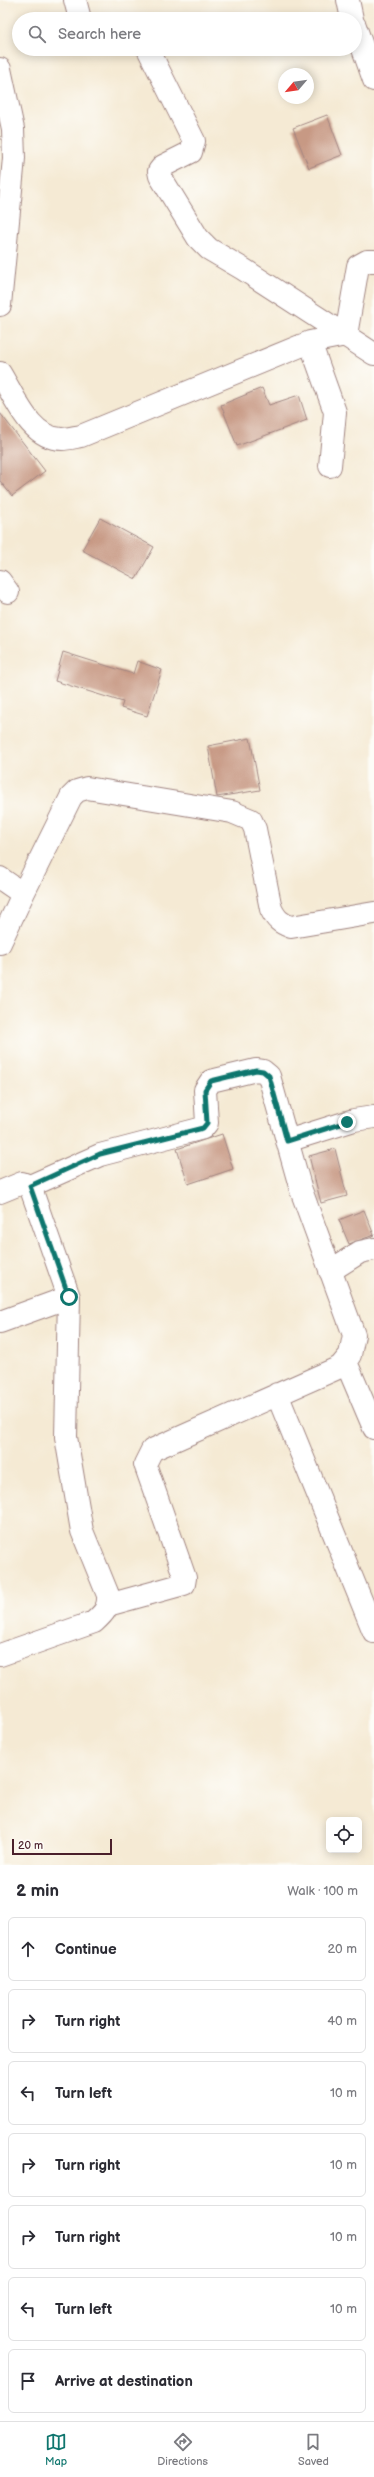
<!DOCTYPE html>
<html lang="en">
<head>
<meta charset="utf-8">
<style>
  :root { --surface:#fff; --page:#f7f7f7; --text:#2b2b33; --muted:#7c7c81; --line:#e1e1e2; --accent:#0f766e }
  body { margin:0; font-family:"Balsamiq Sans",sans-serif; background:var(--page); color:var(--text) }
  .controls { position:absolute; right:12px; bottom:12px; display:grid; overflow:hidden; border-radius:6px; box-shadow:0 2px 10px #0003 }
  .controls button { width:36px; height:36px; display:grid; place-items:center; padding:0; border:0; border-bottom:1px solid var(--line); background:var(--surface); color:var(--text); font:20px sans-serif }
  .compass { position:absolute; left:278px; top:68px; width:36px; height:36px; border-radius:50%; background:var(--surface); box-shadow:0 2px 10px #0003; rotate:241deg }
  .scale { position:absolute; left:12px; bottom:10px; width:100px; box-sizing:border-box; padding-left:4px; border:2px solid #4a1f2b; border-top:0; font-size:11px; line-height:14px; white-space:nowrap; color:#4a1f2b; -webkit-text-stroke:3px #fdfcf7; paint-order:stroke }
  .stop { position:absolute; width:12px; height:12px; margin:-9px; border:3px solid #0f766e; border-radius:50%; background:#fff }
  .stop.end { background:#0f766e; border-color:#fff; box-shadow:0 1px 4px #0008 }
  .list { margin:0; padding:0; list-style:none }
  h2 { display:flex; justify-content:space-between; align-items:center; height:52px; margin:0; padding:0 16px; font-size:17px }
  h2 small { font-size:13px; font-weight:400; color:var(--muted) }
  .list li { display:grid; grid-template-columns:26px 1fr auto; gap:12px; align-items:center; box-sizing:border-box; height:64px; margin:0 8px 8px; padding:0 8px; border:1px solid var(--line); border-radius:6px }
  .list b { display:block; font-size:15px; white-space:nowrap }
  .list em { font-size:13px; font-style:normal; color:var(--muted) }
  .icon { flex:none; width:22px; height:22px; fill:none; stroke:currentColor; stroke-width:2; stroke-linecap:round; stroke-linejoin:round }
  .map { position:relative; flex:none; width:374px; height:1865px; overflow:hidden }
  .search { position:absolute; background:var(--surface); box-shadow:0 2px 10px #0003; left:12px; right:12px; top:12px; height:44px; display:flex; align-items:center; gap:10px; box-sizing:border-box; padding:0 14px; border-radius:22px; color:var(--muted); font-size:15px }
  .sheet { height:556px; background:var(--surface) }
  nav { display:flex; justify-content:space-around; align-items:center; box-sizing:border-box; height:56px; border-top:1px solid var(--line); background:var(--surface); font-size:11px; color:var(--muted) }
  nav a { display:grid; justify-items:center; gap:2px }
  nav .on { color:var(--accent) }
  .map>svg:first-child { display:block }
  .building { fill:#c79984 }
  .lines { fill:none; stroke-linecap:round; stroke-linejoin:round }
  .minor-casing { stroke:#a08480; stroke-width:24 }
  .minor { stroke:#fff; stroke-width:22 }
  .route { stroke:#0f766e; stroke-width:5 }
</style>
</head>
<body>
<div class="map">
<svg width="374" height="1865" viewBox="0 0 374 1865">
  <rect width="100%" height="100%" fill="#fdfcf7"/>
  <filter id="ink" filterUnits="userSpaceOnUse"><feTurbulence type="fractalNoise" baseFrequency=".025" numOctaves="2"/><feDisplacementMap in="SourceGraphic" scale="8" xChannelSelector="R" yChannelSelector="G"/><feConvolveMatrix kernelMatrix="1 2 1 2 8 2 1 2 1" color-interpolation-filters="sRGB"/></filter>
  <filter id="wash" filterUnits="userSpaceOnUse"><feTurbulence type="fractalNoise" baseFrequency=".012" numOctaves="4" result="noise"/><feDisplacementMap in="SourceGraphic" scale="16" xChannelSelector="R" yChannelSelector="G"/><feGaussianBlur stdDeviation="0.9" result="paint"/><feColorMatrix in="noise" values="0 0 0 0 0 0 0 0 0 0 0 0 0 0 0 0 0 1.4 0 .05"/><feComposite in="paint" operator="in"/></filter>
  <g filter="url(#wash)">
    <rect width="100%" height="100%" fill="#f5ead4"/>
    <g id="blocks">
      <path class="building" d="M327,115L342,155L309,168L293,128Z
        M262,388L269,405L299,395L307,420L237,446L221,405Z
        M0,413L45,471L12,496L0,481Z
        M100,518L154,547L136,579L82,550Z
        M63,652L133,674L137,661L162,670L147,716L121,708L123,702L55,681Z
        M250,738L260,790L217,797L208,746Z
        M222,1134L233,1169L188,1184L177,1149Z
        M335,1149L347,1196L321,1203L309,1156Z
        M364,1210L374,1235L349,1244L339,1220Z"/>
    </g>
  </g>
  <g filter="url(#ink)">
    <use href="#blocks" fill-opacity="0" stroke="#a08480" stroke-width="1"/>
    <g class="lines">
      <defs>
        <path id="minor" d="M75,0L80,19
          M348,0L352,19
          M355,26L374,80
          M148,49L194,141L191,152L163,166L159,171L160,176L198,238L209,249L243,269L374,354
          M0,69L13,129L14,158L0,305
          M310,342L335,412L330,466
          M0,373C15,397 30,439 62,439C68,439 75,437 81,436L310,342L346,335L358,266L367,261H374
          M0,581L8,592
          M0,878L23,894L71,797L77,791L87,788L232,812L251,820L255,829L271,909C276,919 280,923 291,927L374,913
          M0,943L23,894
          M287,1141L354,1120L374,1117
          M30,1186L100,1155L203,1128L207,1123L205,1090L211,1081L256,1070L263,1071L269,1076L301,1190L354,1335L350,1355L340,1367L152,1450L145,1464L185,1578L184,1584L108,1605
          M0,1192L22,1183L30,1186L69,1297L66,1437L82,1531L108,1595C109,1608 104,1613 94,1622L0,1655
          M330,1271L360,1252L374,1249
          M0,1322L69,1297
          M346,1362L374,1428
          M277,1394L374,1632"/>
      </defs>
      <use href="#minor" class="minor-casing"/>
      <use href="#minor" class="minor"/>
    </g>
  </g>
  <g class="lines" filter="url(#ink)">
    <path class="route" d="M69,1297L30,1186L100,1154L203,1128L207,1123L205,1090L211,1081L256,1070L263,1071L269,1076L287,1141L347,1122"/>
  </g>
</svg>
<div class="controls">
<button><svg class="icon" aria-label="locate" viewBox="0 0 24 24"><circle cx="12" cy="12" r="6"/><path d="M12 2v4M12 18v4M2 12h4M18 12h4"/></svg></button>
</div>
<svg class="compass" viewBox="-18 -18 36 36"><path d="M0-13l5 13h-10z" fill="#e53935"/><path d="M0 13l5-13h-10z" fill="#7c7c81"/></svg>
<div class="scale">20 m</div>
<div class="stop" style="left:69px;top:1297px"></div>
<div class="stop end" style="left:347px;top:1122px"></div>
<div class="search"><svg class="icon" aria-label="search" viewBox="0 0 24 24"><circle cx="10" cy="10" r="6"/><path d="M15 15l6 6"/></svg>Search here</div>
</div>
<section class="sheet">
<h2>2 min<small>Walk · 100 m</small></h2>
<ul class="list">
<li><svg class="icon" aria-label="ahead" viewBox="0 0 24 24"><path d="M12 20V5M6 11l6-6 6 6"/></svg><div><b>Continue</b></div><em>20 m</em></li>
<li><svg class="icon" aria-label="right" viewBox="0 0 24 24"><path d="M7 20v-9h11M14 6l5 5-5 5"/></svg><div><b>Turn right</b></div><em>40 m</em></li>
<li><svg class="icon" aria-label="left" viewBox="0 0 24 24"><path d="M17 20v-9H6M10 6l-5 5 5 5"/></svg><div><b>Turn left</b></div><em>10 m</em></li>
<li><svg class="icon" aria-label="right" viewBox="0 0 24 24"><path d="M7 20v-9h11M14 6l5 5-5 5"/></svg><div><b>Turn right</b></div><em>10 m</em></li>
<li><svg class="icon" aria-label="right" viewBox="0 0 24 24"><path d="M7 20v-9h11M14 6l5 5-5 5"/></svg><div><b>Turn right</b></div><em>10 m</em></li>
<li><svg class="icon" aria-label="left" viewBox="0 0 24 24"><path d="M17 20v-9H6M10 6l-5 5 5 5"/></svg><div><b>Turn left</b></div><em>10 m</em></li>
<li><svg class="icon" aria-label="arrive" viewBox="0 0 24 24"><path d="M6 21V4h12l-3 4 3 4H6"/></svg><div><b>Arrive at destination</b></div></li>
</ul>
</section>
<nav>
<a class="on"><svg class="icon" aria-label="map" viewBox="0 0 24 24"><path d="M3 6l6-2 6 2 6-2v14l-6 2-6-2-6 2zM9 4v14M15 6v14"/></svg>Map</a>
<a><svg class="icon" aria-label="directions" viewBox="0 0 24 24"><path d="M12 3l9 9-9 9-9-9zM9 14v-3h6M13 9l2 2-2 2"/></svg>Directions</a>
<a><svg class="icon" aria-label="saved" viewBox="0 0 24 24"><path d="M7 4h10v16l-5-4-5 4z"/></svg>Saved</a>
</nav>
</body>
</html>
